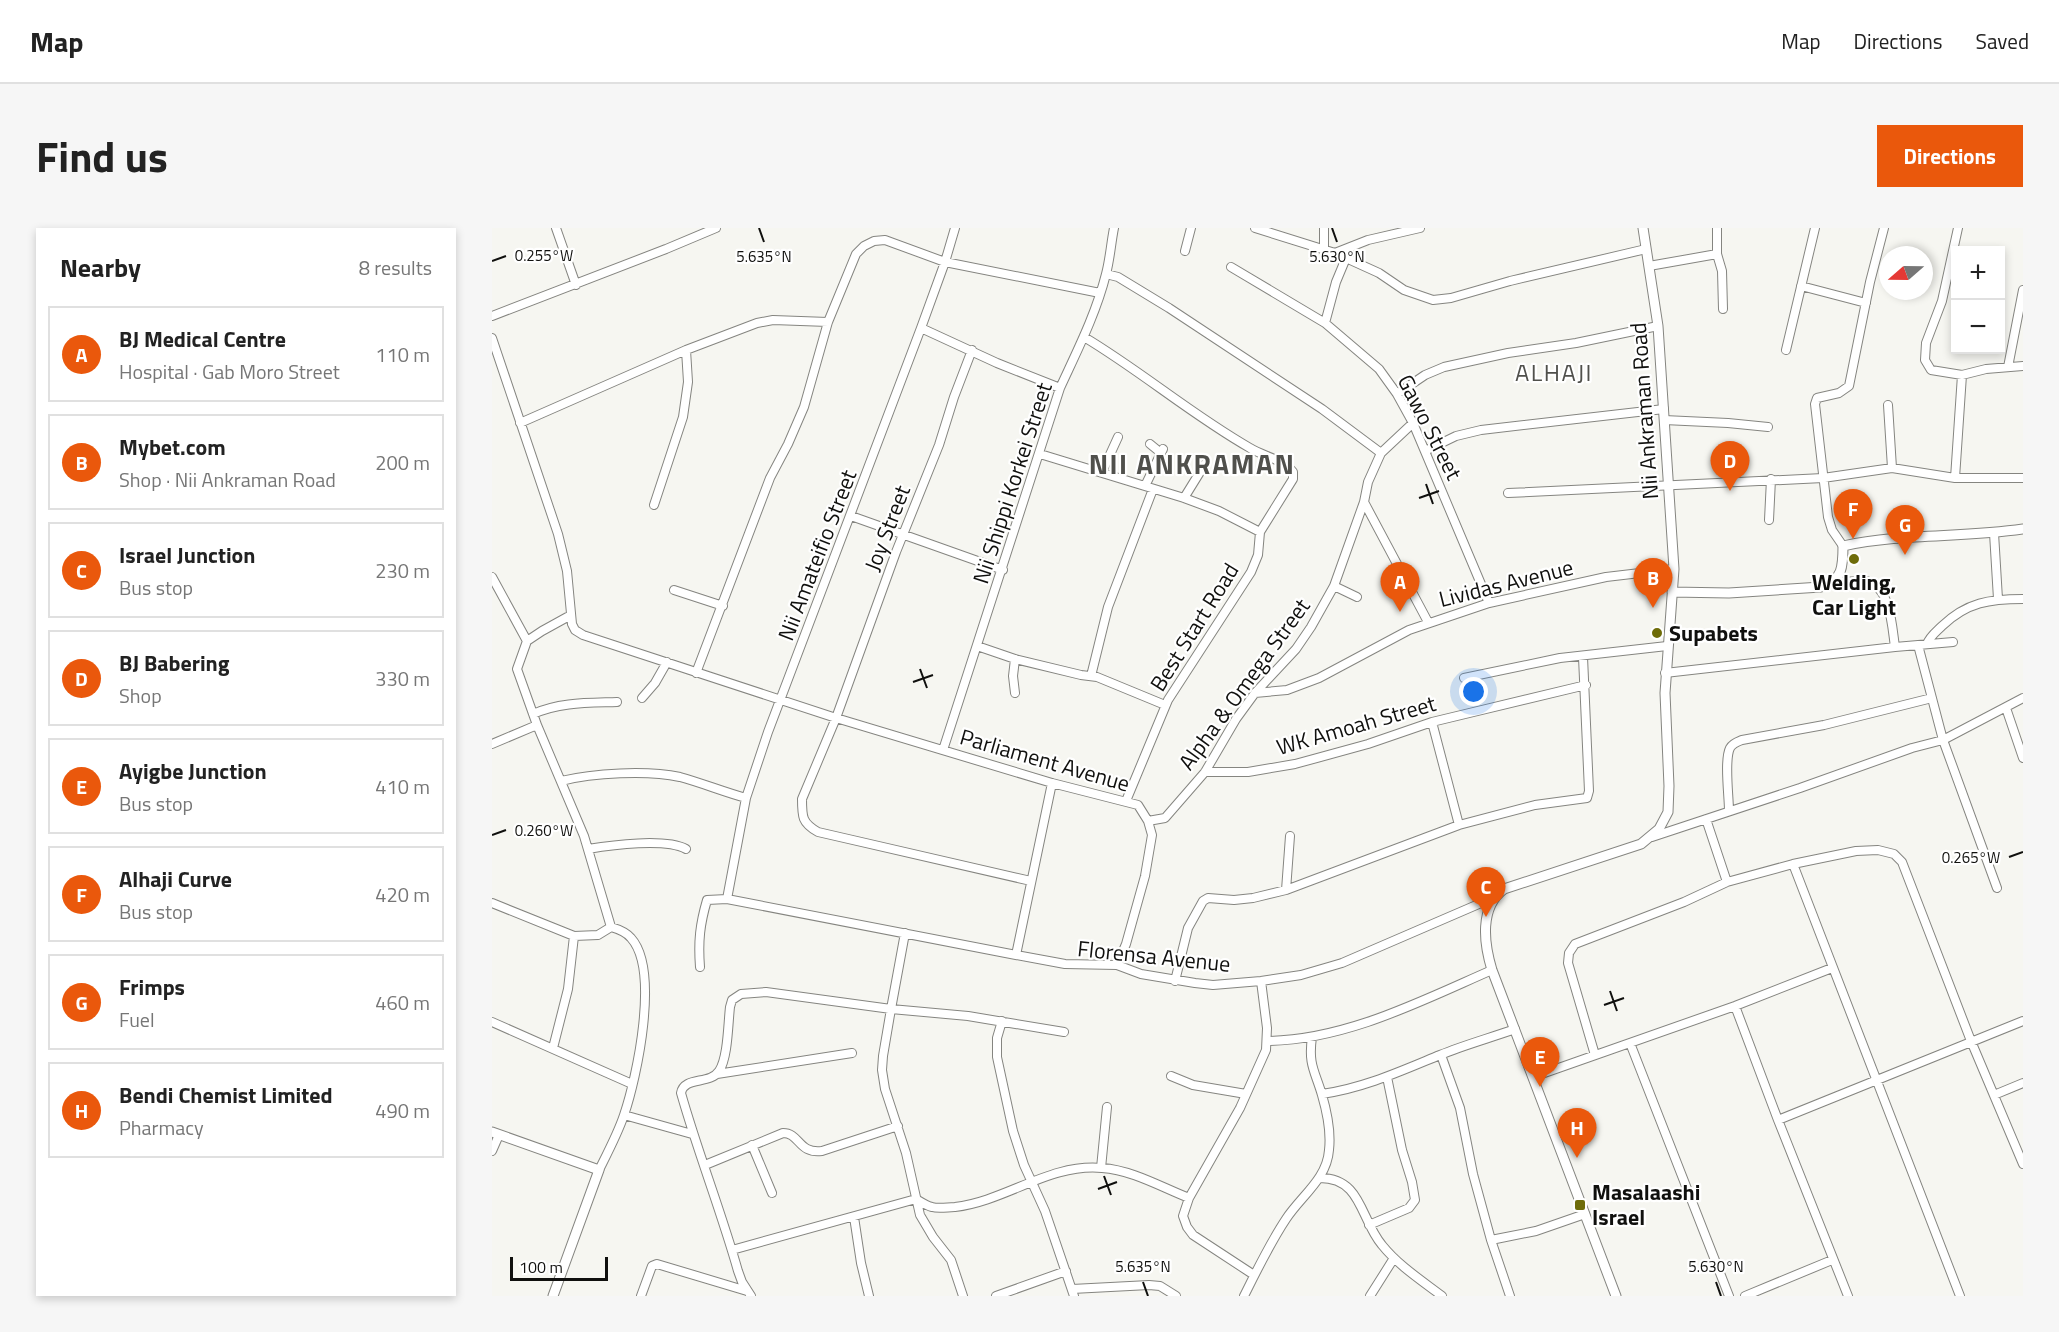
<!DOCTYPE html>
<html lang="en">
<head>
<meta charset="utf-8">
<style>
  :root { --surface:#fff; --page:#f6f6f6; --text:#222; --muted:#767676; --line:#e0e0e0; --accent:#ea580c }
  body { margin:0; font-family:"Titillium Web",sans-serif; background:var(--page); color:var(--text) }
  .controls { position:absolute; right:18px; top:18px; display:grid; overflow:hidden; border-radius:0px; box-shadow:0 3px 9px #0003 }
  .controls button { width:54px; height:54px; display:grid; place-items:center; padding:0; border:0; border-bottom:2px solid var(--line); background:var(--surface); color:var(--text); font:30px sans-serif }
  .compass { position:absolute; left:1387px; top:18px; width:54px; height:54px; border-radius:50%; background:var(--surface); box-shadow:0 3px 9px #0003; rotate:250deg }
  .scale { position:absolute; left:18px; bottom:15px; width:98px; box-sizing:border-box; padding-left:6px; border:3px solid #10100e; border-top:0; font-size:16px; line-height:21px; white-space:nowrap; color:#10100e; -webkit-text-stroke:4px #fff; paint-order:stroke }
  .you { position:absolute; left:982px; top:464px; width:21px; height:21px; margin:-15px; border:4px solid #fff; border-radius:50%; background:#1a73e8; box-shadow:0 0 0 9px #1a73e833 }
  .badge { display:grid; place-items:center; width:39px; height:39px; border-radius:50%; background:var(--accent); color:#fff; font-size:20px; font-weight:700 }
  .pin { position:absolute; translate:-50% -50px; filter:drop-shadow(0 2px 3px #0008) }
  .pin::after { content:''; position:absolute; top:32px; width:21px; height:18px; background:inherit; clip-path:polygon(0 0,100% 0,50% 100%) }
  .list { margin:0; padding:0; list-style:none }
  h2 { display:flex; justify-content:space-between; align-items:center; height:78px; margin:0; padding:0 24px; font-size:26px }
  h2 small { font-size:20px; font-weight:400; color:var(--muted) }
  .list li { display:grid; grid-template-columns:39px 1fr auto; gap:18px; align-items:center; box-sizing:border-box; height:96px; margin:0 12px 12px; padding:0 12px; border:2px solid var(--line); border-radius:0px }
  .list b { display:block; font-size:22px; white-space:nowrap }
  .list p { margin:0; font-size:20px; white-space:nowrap; color:var(--muted) }
  .list em { font-size:20px; font-style:normal; color:var(--muted) }
  .map { position:relative; flex:none; width:1531px; height:1068px; overflow:hidden; border-radius:0px }
  header { display:flex; align-items:center; gap:36px; box-sizing:border-box; height:84px; padding:0 30px; background:var(--surface); border-bottom:2px solid var(--line) }
  header strong { font-size:28px }
  nav { display:flex; gap:33px; margin-inline-start:auto; font-size:21px }
  .intro { display:flex; align-items:center; justify-content:space-between; box-sizing:border-box; height:144px; padding:0 36px }
  h1 { margin:0; font-size:42px }
  .button { padding:15px 27px; border-radius:0px; background:var(--accent); color:#fff; font-size:21px; font-weight:700 }
  main { display:flex; gap:36px; padding:0 36px }
  aside { flex:1; background:var(--surface); border-radius:0px; box-shadow:0 3px 9px #0003 }
  .map>svg:first-child { display:block }
  .lines { fill:none; stroke-linecap:round; stroke-linejoin:round }
  .minor-casing { stroke:#858580; stroke-width:10 }
  .tertiary-casing { stroke:#858580; stroke-width:11 }
  .minor { stroke:#fff; stroke-width:8 }
  .tertiary { stroke:#fff; stroke-width:9 }
  .ticks { fill:none; stroke:#10100e; stroke-width:2 }
  .poi-dot { fill:#6e6c09; stroke:#fff; stroke-width:2 }
  .labels { text-anchor:middle; stroke-width:4.5; stroke-linejoin:round; paint-order:stroke }
  .street-label { font-size:22px; fill:#10100e; stroke:#fff }
  .poi-label { font-size:22px; font-weight:bold; fill:#10100e; stroke:#fff; text-anchor:start }
  .neighbourhood-label { font-size:24px; letter-spacing:1.5px; fill:#50504c; stroke:#fff }
  .district-label { font-size:28px; font-weight:bold; letter-spacing:1.5px; fill:#50504c; stroke:#fff }
  .ticks-label { font-size:15px; text-anchor:middle; fill:#10100e; stroke:#fff; stroke-width:4.5; stroke-linejoin:round; paint-order:stroke }
</style>
</head>
<body>
<header>
<strong>Map</strong>
<nav><a>Map</a><a>Directions</a><a>Saved</a></nav>
</header>
<div class="intro"><h1>Find us</h1><a class="button">Directions</a></div>
<main>
<aside>
<h2>Nearby<small>8 results</small></h2>
<ul class="list">
<li><span class="badge">A</span><div><b>BJ Medical Centre</b><p>Hospital · Gab Moro Street</p></div><em>110 m</em></li>
<li><span class="badge">B</span><div><b>Mybet.com</b><p>Shop · Nii Ankraman Road</p></div><em>200 m</em></li>
<li><span class="badge">C</span><div><b>Israel Junction</b><p>Bus stop</p></div><em>230 m</em></li>
<li><span class="badge">D</span><div><b>BJ Babering</b><p>Shop</p></div><em>330 m</em></li>
<li><span class="badge">E</span><div><b>Ayigbe Junction</b><p>Bus stop</p></div><em>410 m</em></li>
<li><span class="badge">F</span><div><b>Alhaji Curve</b><p>Bus stop</p></div><em>420 m</em></li>
<li><span class="badge">G</span><div><b>Frimps</b><p>Fuel</p></div><em>460 m</em></li>
<li><span class="badge">H</span><div><b>Bendi Chemist Limited</b><p>Pharmacy</p></div><em>490 m</em></li>
</ul>
</aside>
<div class="map">
<svg width="1531" height="1068" viewBox="0 0 1531 1068">
  <rect width="100%" height="100%" fill="#f6f6f1"/>
  <g class="lines">
    <defs>
      <path id="minor" d="M64,0L84,57
        M763,0L843,25
        M928,0L876,12L843,25L887,45L912,62L941,72L959,70L1018,53L1154,21
        M1466,0L1450,73L1434,115L1433,132L1439,142L1470,147L1494,141L1531,138
        M832,22V0
        M693,23L699,0
        M1225,26L1230,43L1231,81
        M1157,38L1225,26V0
        M739,39L833,95L887,141L905,166L921,195L997,375
        M614,46L626,49L677,80L830,181L889,225
        M1309,58L1374,75
        M0,88L174,21L224,0
        M833,95L844,54L854,30
        M429,100L505,135L568,160
        M592,109C649,143 700,187 758,220C771,228 792,232 801,244V251L768,304L766,327L759,344L676,472L634,573
        M0,110L66,306L75,343L80,396L83,402L91,407L344,490L560,555L646,577L656,593L660,607L653,648L634,716L625,737
        M480,122L462,169L447,217L404,324L344,490L310,571C310,589 310,595 326,604L539,653
        M1294,122L1323,0
        M1516,139L1531,62
        M905,166L933,147L952,139L1016,125L1084,115L1166,98
        M1396,177L1400,240
        M1172,192L1236,195L1276,199
        M28,195L194,122L265,95L281,92L336,94
        M658,216L669,225
        M933,223L964,208L989,202L1172,181
        M548,226L692,270L727,283L768,304
        M610,244L626,209
        M1463,250L1470,147
        M653,258L671,221
        M1016,265L1331,250L1400,240L1463,250H1531
        M692,270L713,236
        M872,274L936,394
        M162,277L191,189L196,154L194,122
        M359,288L511,342
        M1277,292L1279,251
        M1502,305L1506,371
        M1351,318L1340,302L1336,289L1323,176L1325,170L1347,165L1357,158L1378,54L1392,0
        M0,349L35,413
        M1342,354L1375,353C1399,360 1400,399 1403,419L1461,414
        M842,358L865,369
        M182,362L231,378
        M79,387L50,403L35,413L25,441L45,497L92,608L119,699
        M1435,416C1438,408 1444,404 1450,398C1475,374 1498,371 1531,371
        M1426,417L1451,512L1505,660
        M485,418L523,431L589,447L605,449L673,477
        M204,445L278,250L296,216L312,179L336,94L364,26L372,18L382,13L393,12L453,34L608,65
        M1173,445L1403,419
        M599,448L616,379L661,261
        M972,450L1068,430L1175,418
        M523,465L521,448L523,431
        M763,465L795,462L827,450L917,402L997,375L1114,349L1182,341
        M150,470L163,455L175,434
        M1514,480L1531,530
        M41,486C68,474 96,475 125,474
        M940,494L967,597
        M0,516L45,497
        M451,522L568,160C585,123 604,86 614,46C618,31 619,15 622,0
        M713,544H756L803,536L876,516L940,494L1094,457
        M69,553C101,545 155,542 188,549C210,555 232,564 254,570
        M1237,583C1237,568 1232,532 1238,520C1241,515 1245,514 1250,512L1332,497L1440,470
        M1214,591L1235,654
        M656,593L673,590L713,544L744,491L763,465L804,421L819,399L842,358L872,274L876,254L889,225L921,195
        M1160,609L1308,560L1420,520L1451,512L1531,470
        M96,621C120,617 173,610 194,621
        M1301,636L1468,1068
        M794,662L798,608
        M235,671L254,570L276,504L429,100L453,34L463,0
        M0,675L82,708L106,707L119,699C126,701 134,704 139,710C168,742 145,849 132,887C126,905 116,924 107,942
        M524,727L560,555
        M208,739C206,713 208,696 215,672L235,671L524,727L573,736L625,737L649,746L703,755L721,757L769,753L809,747L850,735L1003,669
        M683,753L696,700L711,673L716,670L742,672L761,670L794,662L967,597L1043,577L1095,570L1097,563L1091,429
        M1243,778L1286,892L1356,1068
        M510,793L505,810V829L521,903L532,937L553,983L582,1068
        M0,794L140,856
        M775,813C854,812 929,773 1000,742
        M1138,815L1237,1068
        M61,820L76,761L82,708
        M949,827L968,880L981,946L999,1012L1018,1068
        M1103,827L1076,735L1077,725L1083,716L1192,674L1235,654L1301,636L1364,623L1386,622L1402,626L1410,634L1479,813L1531,936
        M225,846L360,825
        M679,848L701,857L754,866
        M1041,849L1243,778L1340,740
        M830,866C872,860 909,843 948,827C972,817 998,810 1023,801
        M1502,867L1531,855
        M132,887L200,906
        M1286,892L1531,793
        M260,917L280,965
        M0,923L7,907
        M213,937L291,905C308,905 306,926 330,923L406,898
        M609,940L615,879
        M828,950C870,950 868,991 890,1017C906,1037 929,1052 950,1068
        M362,989L369,1035L377,1068
        M877,997L917,980L923,972L920,954L910,922L895,849
        M999,1012L1044,1003L1093,986
        M240,1022L424,971C429,974 435,978 440,979C447,981 456,979 463,979C514,973 558,935 610,940C640,942 669,959 697,970
        M762,1047L701,1007L695,999L691,988L697,970L748,880L774,822L775,800L769,753
        M580,1061L657,1057L668,1058L684,1068
        M149,1068L160,1038L165,1036L255,1063
        M259,1068L250,1054L246,1043C229,983 206,925 189,865C192,848 218,857 227,843C236,830 236,796 238,779L240,772L249,766L274,764L399,781L413,705
        M471,1068L459,1032L441,1009L428,987L414,925L393,861L390,842L391,828L399,781L476,788L572,804
        M504,1068L574,1043
        M752,1068C765,1042 778,1015 794,991C809,968 835,951 837,922C839,905 835,884 830,867C823,843 816,837 820,809
        M878,1068L902,1030
        M1253,1068L1340,1032"/>
      <path id="tertiary" d="M1180,364L1237,365L1329,359C1351,353 1351,337 1351,318C1410,305 1471,310 1531,301
        M0,904L107,942L61,1068
        M1124,1068L1000,742C992,716 987,679 1012,661L1149,616L1167,601L1176,584L1177,558L1173,465L1182,341L1166,98L1151,0"/>
    </defs>
    <use href="#minor" class="minor-casing"/>
    <use href="#tertiary" class="tertiary-casing"/>
    <use href="#minor" class="minor"/>
    <use href="#tertiary" class="tertiary"/>
  </g>
  <path class="ticks" d="M267,0L272,14M840,0L845,14M0,33L14,28M934,256L941,276M927,270L947,263M428,441L435,460M421,454L441,447M0,607L14,602M1517,629L1531,624M1118,763L1125,783M1112,777L1132,770M612,948L619,967M606,961L625,954M651,1054L656,1068M1224,1054L1229,1068"/>
  <g class="poi-dot">
    <circle cx="1362" cy="331" r="6"/>
    <circle cx="1165" cy="405" r="6"/>
    <rect x="1082" y="971" width="12" height="12" rx="3"/>
  </g>
  <g class="labels">
    <g class="street-label">
      <text transform="translate(1152 183) rotate(-94)" y="8">Nii Ankraman Road</text>
      <text transform="translate(938 199) rotate(63)" y="8">Gawo Street</text>
      <text transform="translate(520 255) rotate(-72)" y="8">Nii Shippi Korkei Street</text>
      <text transform="translate(395 300) rotate(-69)" y="8">Joy Street</text>
      <text transform="translate(325 327) rotate(-69)" y="8">Nii Amateifio Street</text>
      <text transform="translate(1014 355) rotate(-14)" y="8">Lividas Avenue</text>
      <text transform="translate(702 399) rotate(-58)" y="8">Best Start Road</text>
      <text transform="translate(752 456) rotate(-54)" y="8">Alpha &amp; Omega Street</text>
      <text transform="translate(864 497) rotate(-16)" y="8">WK Amoah Street</text>
      <text transform="translate(553 532) rotate(16)" y="8">Parliament Avenue</text>
      <text transform="translate(662 728) rotate(6)" y="8">Florensa Avenue</text>
    </g>
    <g class="poi-label">
      <text x="1362" y="362" text-anchor="middle">Welding,<tspan x="1362" dy="25">Car Light</tspan></text>
      <text x="1177" y="413">Supabets</text>
      <text x="1100" y="972">Masalaashi<tspan x="1100" dy="25">Israel</tspan></text>
    </g>
    <g class="neighbourhood-label">
      <text x="1062" y="153">ALHAJI</text>
    </g>
    <g class="district-label">
      <text x="700" y="246">NII ANKRAMAN</text>
    </g>
  </g>
  <g class="ticks-label">
    <text x="52" y="33">0.255°W</text>
    <text x="272" y="34">5.635°N</text>
    <text x="845" y="34">5.630°N</text>
    <text x="52" y="608">0.260°W</text>
    <text x="1479" y="635">0.265°W</text>
    <text x="651" y="1044">5.635°N</text>
    <text x="1224" y="1044">5.630°N</text>
  </g>
</svg>
<div class="controls">
<button>+</button>
<button>−</button>
</div>
<svg class="compass" viewBox="-18 -18 36 36"><path d="M0-13l5 13h-10z" fill="#e53935"/><path d="M0 13l5-13h-10z" fill="#767676"/></svg>
<div class="scale">100 m</div>
<div class="you"></div>
<div class="pin badge" style="left:908px;top:384px">A</div>
<div class="pin badge" style="left:1161px;top:380px">B</div>
<div class="pin badge" style="left:994px;top:689px">C</div>
<div class="pin badge" style="left:1238px;top:263px">D</div>
<div class="pin badge" style="left:1048px;top:859px">E</div>
<div class="pin badge" style="left:1361px;top:311px">F</div>
<div class="pin badge" style="left:1413px;top:327px">G</div>
<div class="pin badge" style="left:1085px;top:930px">H</div>
</div>
</main>
</body>
</html>
